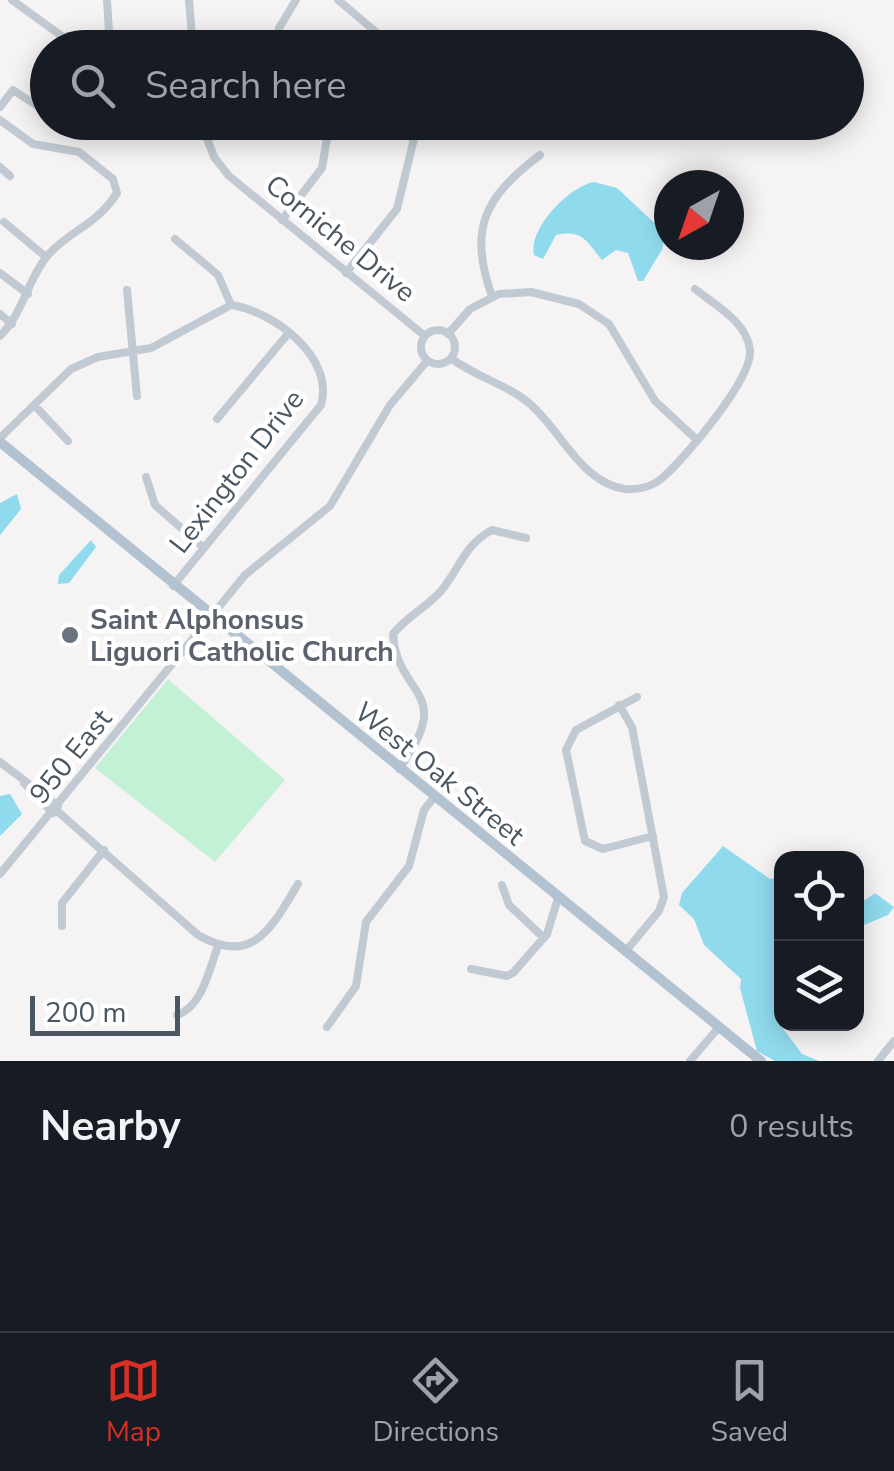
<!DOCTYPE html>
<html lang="en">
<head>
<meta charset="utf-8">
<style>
  :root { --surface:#171b24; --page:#20242c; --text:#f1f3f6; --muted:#9ea1a6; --line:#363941; --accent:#d93025 }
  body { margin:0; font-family:"Nunito Sans",sans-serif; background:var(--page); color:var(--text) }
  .controls { position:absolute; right:30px; bottom:30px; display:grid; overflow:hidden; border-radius:20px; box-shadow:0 5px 25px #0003 }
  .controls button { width:90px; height:90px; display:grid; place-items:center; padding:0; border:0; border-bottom:2px solid var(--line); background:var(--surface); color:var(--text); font:50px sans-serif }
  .compass { position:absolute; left:654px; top:170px; width:90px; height:90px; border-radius:50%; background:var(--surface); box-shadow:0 5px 25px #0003; rotate:220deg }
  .scale { position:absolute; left:30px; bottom:25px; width:150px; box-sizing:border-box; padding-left:10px; border:5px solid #4a5661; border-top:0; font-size:28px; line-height:35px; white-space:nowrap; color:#4a5661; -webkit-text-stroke:8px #fff; paint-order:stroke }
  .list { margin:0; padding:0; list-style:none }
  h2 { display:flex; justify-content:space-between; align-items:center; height:130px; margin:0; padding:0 40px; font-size:42px }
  h2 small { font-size:32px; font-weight:400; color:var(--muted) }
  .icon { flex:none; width:55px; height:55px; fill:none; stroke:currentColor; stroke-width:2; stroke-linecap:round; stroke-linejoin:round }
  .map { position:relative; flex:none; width:894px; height:1061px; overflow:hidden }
  .search { position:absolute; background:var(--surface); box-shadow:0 5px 25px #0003; left:30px; right:30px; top:30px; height:110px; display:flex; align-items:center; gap:25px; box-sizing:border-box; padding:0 35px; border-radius:55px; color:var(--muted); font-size:38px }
  .sheet { height:270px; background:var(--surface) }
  nav { display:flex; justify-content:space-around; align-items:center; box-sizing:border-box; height:140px; border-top:2px solid var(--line); background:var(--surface); font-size:28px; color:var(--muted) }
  nav a { display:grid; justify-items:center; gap:5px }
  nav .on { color:var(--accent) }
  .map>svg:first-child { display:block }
  .green { fill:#c3f1d5 }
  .water { fill:#90daee }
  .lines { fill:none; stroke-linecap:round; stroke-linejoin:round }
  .minor { stroke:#c1cad2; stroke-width:8 }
  .major { stroke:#b3c2d1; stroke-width:10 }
  .worship-dot { fill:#6b7280; stroke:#fff; stroke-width:4 }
  .labels { text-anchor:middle; stroke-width:9; stroke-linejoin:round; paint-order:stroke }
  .street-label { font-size:28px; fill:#4a5661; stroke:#fff }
  .worship-label { font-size:28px; font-weight:bold; fill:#5b616d; stroke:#fff; text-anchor:start }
</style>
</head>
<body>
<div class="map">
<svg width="894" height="1061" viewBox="0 0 894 1061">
  <rect width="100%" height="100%" fill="#f5f3f3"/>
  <path class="green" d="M168,679L285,780L215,862L95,768Z"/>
  <path class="water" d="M594,182L617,188L663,231V248L643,281H638L628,253L616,250L602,260C587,242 583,229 556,235L543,259L534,255C528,229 569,186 594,182Z
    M17,494L21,509L0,535V503Z
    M91,540L96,547L69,583L58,584L59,575Z
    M10,794L22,814L0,836V796Z
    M723,846L770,879L781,877L779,1023L802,1054L819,1061H775L757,1051L740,988L741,979L704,945L694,919L679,905L682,893Z
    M875,893L894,907L888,915L857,928V897L865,900Z"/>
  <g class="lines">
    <path class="minor" d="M12,0L63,37L109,35
      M107,0L110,48
      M189,0L193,48
      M338,0L395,48
      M277,48L279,28L296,0
      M0,107L13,90L48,113
      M0,120L33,144L79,152L113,179L117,193C96,226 70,230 48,255C27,280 24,312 0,336
      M201,122L214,157L229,176L425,336
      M0,167L10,176
      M282,220L322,168L328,132
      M4,222L46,257
      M175,239L218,275L231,305
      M0,273L28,294
      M346,273L397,209L418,122
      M127,290L137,396
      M492,296C467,228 486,196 540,155
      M0,314L12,324
      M421 347a17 17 0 1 1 34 0a17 17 0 1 1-34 0Z
      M448,334L470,309L499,294L531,292L579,304L609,324L655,401L695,438
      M451,358C475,377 507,384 530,404C560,429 581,483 625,489C638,490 651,487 661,479C684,460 753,378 750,350C747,322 715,305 695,289
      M35,406L68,441
      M217,419L287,335
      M0,438L71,369L98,357L151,348L231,305C273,311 335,357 321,405L173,586
      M146,477L155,505L204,548
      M637,697L576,730L566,750L585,841L603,849L653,836
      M619,705L632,727L664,897L659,911L625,952
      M0,762L58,806
      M399,769C457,689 397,698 393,634C407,616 427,607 441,591C460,568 464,545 492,530L526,538
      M24,783L53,813
      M56,810L198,935C253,967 272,927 298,884
      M0,874L245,575L330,506L390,405L427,361
      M502,885L509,905L544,938
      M62,926V903L104,850
      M471,969L507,976L513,973L547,934L558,898
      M177,1015C202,1007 209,970 218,946
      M327,1027L356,986L366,922L409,866L424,810L435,796
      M690,1061L719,1027
      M878,1061L894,1041"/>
    <path class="major" d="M0,442L761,1061"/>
  </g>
  <circle class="worship-dot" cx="70" cy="635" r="10"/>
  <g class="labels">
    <g class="street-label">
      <text transform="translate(341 238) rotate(39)" y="10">Corniche Drive</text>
      <text transform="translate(236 471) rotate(-52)" y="10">Lexington Drive</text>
      <text transform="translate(70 756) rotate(-51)" y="10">950 East</text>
      <text transform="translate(440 773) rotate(39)" y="10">West Oak Street</text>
    </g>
    <g class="worship-label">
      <text x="90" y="629">Saint Alphonsus<tspan x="90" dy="32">Liguori Catholic Church</tspan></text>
    </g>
  </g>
</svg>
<div class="controls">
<button><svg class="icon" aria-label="locate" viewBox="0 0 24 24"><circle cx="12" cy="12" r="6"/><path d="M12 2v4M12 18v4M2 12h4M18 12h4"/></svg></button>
<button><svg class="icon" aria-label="layers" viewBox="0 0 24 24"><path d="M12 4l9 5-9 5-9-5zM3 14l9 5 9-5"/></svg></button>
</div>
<svg class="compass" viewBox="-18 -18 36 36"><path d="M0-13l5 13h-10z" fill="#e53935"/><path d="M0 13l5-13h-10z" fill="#9ea1a6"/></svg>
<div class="scale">200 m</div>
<div class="search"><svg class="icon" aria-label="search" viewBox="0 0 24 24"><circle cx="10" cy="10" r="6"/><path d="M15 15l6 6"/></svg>Search here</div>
</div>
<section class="sheet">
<h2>Nearby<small>0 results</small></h2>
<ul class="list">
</ul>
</section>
<nav>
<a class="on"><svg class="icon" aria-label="map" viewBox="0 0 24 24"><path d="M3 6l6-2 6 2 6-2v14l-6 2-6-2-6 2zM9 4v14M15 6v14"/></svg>Map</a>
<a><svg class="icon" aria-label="directions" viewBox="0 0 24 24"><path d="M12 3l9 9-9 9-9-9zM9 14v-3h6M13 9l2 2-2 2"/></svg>Directions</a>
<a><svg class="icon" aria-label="saved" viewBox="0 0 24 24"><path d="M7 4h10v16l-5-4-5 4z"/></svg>Saved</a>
</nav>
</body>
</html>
